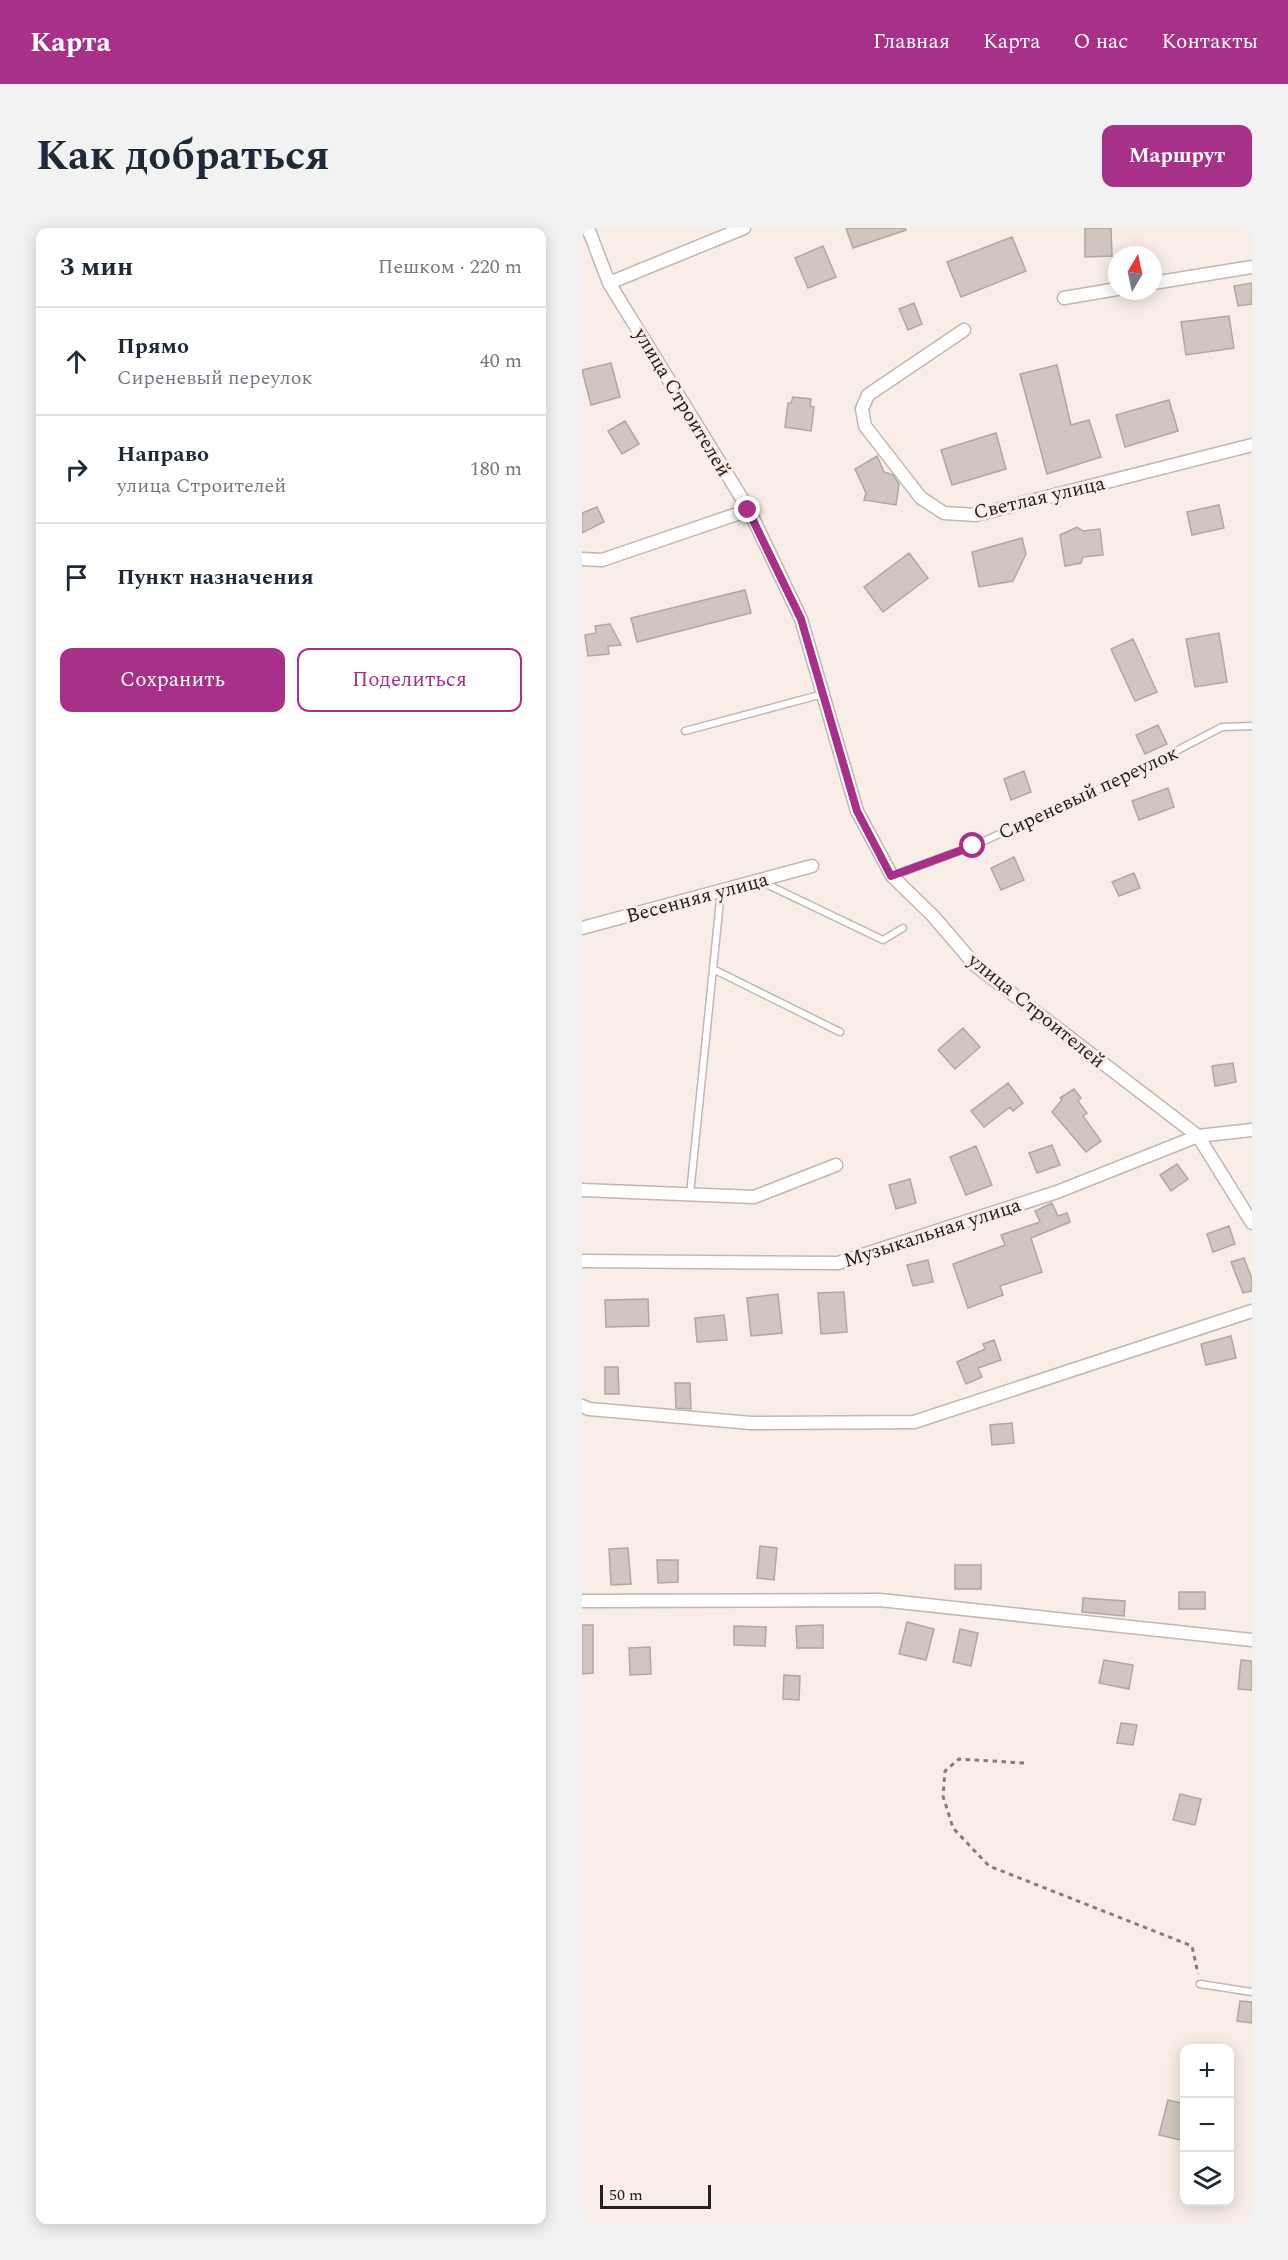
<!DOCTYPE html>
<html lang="ru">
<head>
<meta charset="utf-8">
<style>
  :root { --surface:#fff; --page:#f2f2f3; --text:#1f2937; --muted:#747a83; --line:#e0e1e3; --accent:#a73189 }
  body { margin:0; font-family:Spectral,serif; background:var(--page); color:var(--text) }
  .controls { position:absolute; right:18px; bottom:18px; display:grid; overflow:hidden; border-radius:12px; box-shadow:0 3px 15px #0003 }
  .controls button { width:54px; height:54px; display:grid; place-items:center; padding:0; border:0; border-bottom:2px solid var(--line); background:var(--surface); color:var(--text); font:30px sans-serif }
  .compass { position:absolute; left:526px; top:18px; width:54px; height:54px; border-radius:50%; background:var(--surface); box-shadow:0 3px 15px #0003; rotate:9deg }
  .scale { position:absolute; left:18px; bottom:15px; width:111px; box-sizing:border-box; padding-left:6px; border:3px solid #24211e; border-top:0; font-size:16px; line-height:21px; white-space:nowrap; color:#24211e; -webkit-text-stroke:4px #f8eee7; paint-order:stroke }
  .stop { position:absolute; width:18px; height:18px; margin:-14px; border:4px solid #a73189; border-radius:50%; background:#fff }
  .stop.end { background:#a73189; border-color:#fff; box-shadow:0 2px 6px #0008 }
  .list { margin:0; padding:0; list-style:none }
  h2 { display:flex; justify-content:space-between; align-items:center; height:78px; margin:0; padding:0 24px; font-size:26px }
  h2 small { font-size:20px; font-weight:400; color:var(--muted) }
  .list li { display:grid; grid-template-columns:39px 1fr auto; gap:18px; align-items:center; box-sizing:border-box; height:108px; padding:0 24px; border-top:2px solid var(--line) }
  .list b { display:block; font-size:22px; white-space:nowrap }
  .list p { margin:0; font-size:20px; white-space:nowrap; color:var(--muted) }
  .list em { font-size:20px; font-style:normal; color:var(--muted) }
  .actions { display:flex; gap:12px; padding:18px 24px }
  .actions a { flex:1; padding:14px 0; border:2px solid var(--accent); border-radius:12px; text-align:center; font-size:21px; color:var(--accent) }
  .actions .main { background:var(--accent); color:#fff }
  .icon { flex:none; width:33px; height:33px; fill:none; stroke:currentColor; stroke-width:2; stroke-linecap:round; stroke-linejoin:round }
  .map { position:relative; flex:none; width:670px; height:1996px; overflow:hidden; border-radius:12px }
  header { display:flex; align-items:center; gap:36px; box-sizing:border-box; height:84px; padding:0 30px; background:var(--accent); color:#fff }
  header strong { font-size:28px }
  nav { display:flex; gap:33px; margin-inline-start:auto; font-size:21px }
  .intro { display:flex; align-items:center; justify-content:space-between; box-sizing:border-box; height:144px; padding:0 36px }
  h1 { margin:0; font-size:42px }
  .button { padding:15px 27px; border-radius:12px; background:var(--accent); color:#fff; font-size:21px; font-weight:700 }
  main { display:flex; gap:36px; padding:0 36px }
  aside { flex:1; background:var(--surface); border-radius:12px; box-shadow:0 3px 15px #0003 }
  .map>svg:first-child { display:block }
  .building { fill:#d0c6bf; stroke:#b0a7a1; stroke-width:1.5 }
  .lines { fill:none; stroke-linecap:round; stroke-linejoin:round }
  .lane-casing { stroke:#c1b7b1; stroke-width:9 }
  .street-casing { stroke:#c1b7b1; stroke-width:15 }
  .path { stroke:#847e79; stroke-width:3; stroke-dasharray:4.5 4.5; stroke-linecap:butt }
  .lane { stroke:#fff; stroke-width:6 }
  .street { stroke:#fff; stroke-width:12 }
  .route { stroke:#a73189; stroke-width:8 }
  .labels { text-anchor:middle; stroke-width:6; stroke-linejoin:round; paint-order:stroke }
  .street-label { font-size:20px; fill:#24211e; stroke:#f8eee7 }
</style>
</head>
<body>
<header>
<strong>Карта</strong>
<nav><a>Главная</a><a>Карта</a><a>О нас</a><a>Контакты</a></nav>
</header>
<div class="intro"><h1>Как добраться</h1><a class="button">Маршрут</a></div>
<main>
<aside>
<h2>3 мин<small>Пешком · 220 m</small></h2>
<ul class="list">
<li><svg class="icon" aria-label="ahead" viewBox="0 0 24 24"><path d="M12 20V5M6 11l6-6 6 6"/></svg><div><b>Прямо</b><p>Сиреневый переулок</p></div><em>40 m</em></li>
<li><svg class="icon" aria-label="right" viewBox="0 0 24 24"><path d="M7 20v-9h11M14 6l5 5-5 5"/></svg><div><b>Направо</b><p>улица Строителей</p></div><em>180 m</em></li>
<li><svg class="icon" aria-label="arrive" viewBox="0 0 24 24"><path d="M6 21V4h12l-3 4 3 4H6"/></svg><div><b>Пункт назначения</b></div></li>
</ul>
<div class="actions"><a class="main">Сохранить</a><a>Поделиться</a></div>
</aside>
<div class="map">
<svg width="670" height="1996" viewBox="0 0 670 1996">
  <rect width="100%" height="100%" fill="#f8eee7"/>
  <path class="building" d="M264,0H323L324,2L271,20Z
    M503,0H529L530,28L503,29Z
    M430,9L444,43L379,69L365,34Z
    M241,18L254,49L226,60L213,30Z
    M670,55V76L656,78L652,58Z
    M332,75L340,96L326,102L317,81Z
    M647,88L652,120L604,127L599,94Z
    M29,135L38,169L9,177L0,142Z
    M475,137L489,197L507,192L519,229L465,246L438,146Z
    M211,169L229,171L228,178L232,179L229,203L203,199L206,175H209Z
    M587,172L596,203L543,219L534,187Z
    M43,193L57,216L40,226L26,203Z
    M414,205L424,241L370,257L359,222Z
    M295,228L302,244L311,247L317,256L314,277L282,272L284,265L273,241Z
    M637,277L642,300L610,307L605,284Z
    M15,279L22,294L0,305V285Z
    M495,299L501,303L518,301L521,327L501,329L499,335L483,338L478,307Z
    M440,310L444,326L431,353L397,359L390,324Z
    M327,325L346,350L301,384L282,359Z
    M163,362L169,385L55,414L49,390Z
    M28,396L39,417L26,418L27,426L6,428L3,407L14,405L13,398Z
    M637,405L645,454L613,459L604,411Z
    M551,411L575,464L553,473L529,421Z
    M576,497L585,516L563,526L554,507Z
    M442,543L449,564L429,572L422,551Z
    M586,560L592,579L557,592L550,573Z
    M432,629L442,652L419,662L409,640Z
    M552,645L558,660L537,668L530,654Z
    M381,800L398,819L373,841L356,822Z
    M651,835L654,854L633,858L630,838Z
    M426,855L441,875L431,883L428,879L402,899L389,883Z
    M492,861L499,870L496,873L505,885L501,888L519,913L504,924L470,884L480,872L478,870Z
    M470,917L478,937L455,945L447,925Z
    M394,918L410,957L384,967L368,929Z
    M595,936L606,951L589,963L578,947Z
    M328,951L334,975L314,981L307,957Z
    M470,975L476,988L485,985L488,994L449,1010L460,1044L418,1058L421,1067L386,1080L371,1036L423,1017L419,1007L458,994L453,983Z
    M647,998L653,1016L631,1024L625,1006Z
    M662,1030L670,1051V1063L661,1065L649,1034Z
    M346,1032L351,1054L331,1058L325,1037Z
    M262,1064L265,1104L239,1106L236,1065Z
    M196,1066L200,1105L169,1108L165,1070Z
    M66,1071L67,1098L24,1099L23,1072Z
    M142,1087L145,1112L115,1114L113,1090Z
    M649,1108L654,1130L624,1137L619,1116Z
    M412,1112L419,1132L396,1140L400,1149L384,1156L375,1134L403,1121L401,1116Z
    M23,1139H36L37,1166H23Z
    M93,1155H108L109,1181L94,1180Z
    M430,1195L432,1215L410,1217L408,1197Z
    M178,1318L195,1320L192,1352L175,1350Z
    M46,1320L49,1356L29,1357L27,1321Z
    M75,1332H96V1354L76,1355Z
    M373,1337H399V1361H373Z
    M597,1364H623V1381H597Z
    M501,1370L543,1373L542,1388L500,1384Z
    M325,1394L352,1401L344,1432L317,1426Z
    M0,1397H11V1445L0,1446Z
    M241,1397V1420H215L214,1398Z
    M152,1398L184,1399L183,1418L152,1417Z
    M378,1401L396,1405L389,1438L371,1434Z
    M68,1419L69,1446L48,1447L47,1420Z
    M522,1432L551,1437L547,1461L517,1455Z
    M659,1432L670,1433V1462L656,1461Z
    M202,1447L218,1448L217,1472L201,1471Z
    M539,1495L555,1497L551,1517L535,1515Z
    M598,1566L619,1571L613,1597L591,1592Z
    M658,1773L670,1774V1795L655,1793Z
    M586,1872L603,1876V1913L577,1907Z"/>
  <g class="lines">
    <defs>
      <path id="lane" d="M103,503L241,466
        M310,648L391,618L548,547L640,499L670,498
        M180,654L301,712L321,700
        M131,741L258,804
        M108,966L139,663
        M618,1756L670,1764"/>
      <path id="street" d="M6,0L27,55L167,282L219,391L275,583L310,648L351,688L394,738L616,908L670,995
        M27,55L162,0
        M571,55L670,39
        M482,70L535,61
        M382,102L286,167L280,181L283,198L339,270L362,285L394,287L670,217
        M0,331L20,332L167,282
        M0,700L230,638
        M0,962L172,969L254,937
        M0,1033L256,1035L475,964L616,908L670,902
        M0,1178L7,1181L169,1195L332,1194L670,1083
        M0,1373L298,1372L670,1412"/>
    </defs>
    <use href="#lane" class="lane-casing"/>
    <use href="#street" class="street-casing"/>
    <path class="path" d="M442,1535L377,1531L363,1543L361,1568L371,1600L407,1638L610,1718L616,1746"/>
    <use href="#lane" class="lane"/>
    <use href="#street" class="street"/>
  </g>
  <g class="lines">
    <path class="route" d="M166,282L219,391L275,583L309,648L391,618"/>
  </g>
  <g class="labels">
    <g class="street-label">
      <text transform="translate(101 174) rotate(59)" y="7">улица Строителей</text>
      <text transform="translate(457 269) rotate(-13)" y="7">Светлая улица</text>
      <text transform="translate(506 564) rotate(-25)" y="7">Сиреневый переулок</text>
      <text transform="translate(115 669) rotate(-15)" y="7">Весенняя улица</text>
      <text transform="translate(455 782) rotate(39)" y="7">улица Строителей</text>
      <text transform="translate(350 1004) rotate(-18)" y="7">Музыкальная улица</text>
    </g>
  </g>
</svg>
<div class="controls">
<button>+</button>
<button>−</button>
<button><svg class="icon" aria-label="layers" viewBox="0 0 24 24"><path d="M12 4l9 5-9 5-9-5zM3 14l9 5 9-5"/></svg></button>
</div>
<svg class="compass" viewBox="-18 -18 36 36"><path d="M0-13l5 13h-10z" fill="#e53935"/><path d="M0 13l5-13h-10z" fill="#747a83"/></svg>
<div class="scale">50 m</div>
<div class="stop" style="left:391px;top:618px"></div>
<div class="stop end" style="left:166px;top:282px"></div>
</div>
</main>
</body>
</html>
